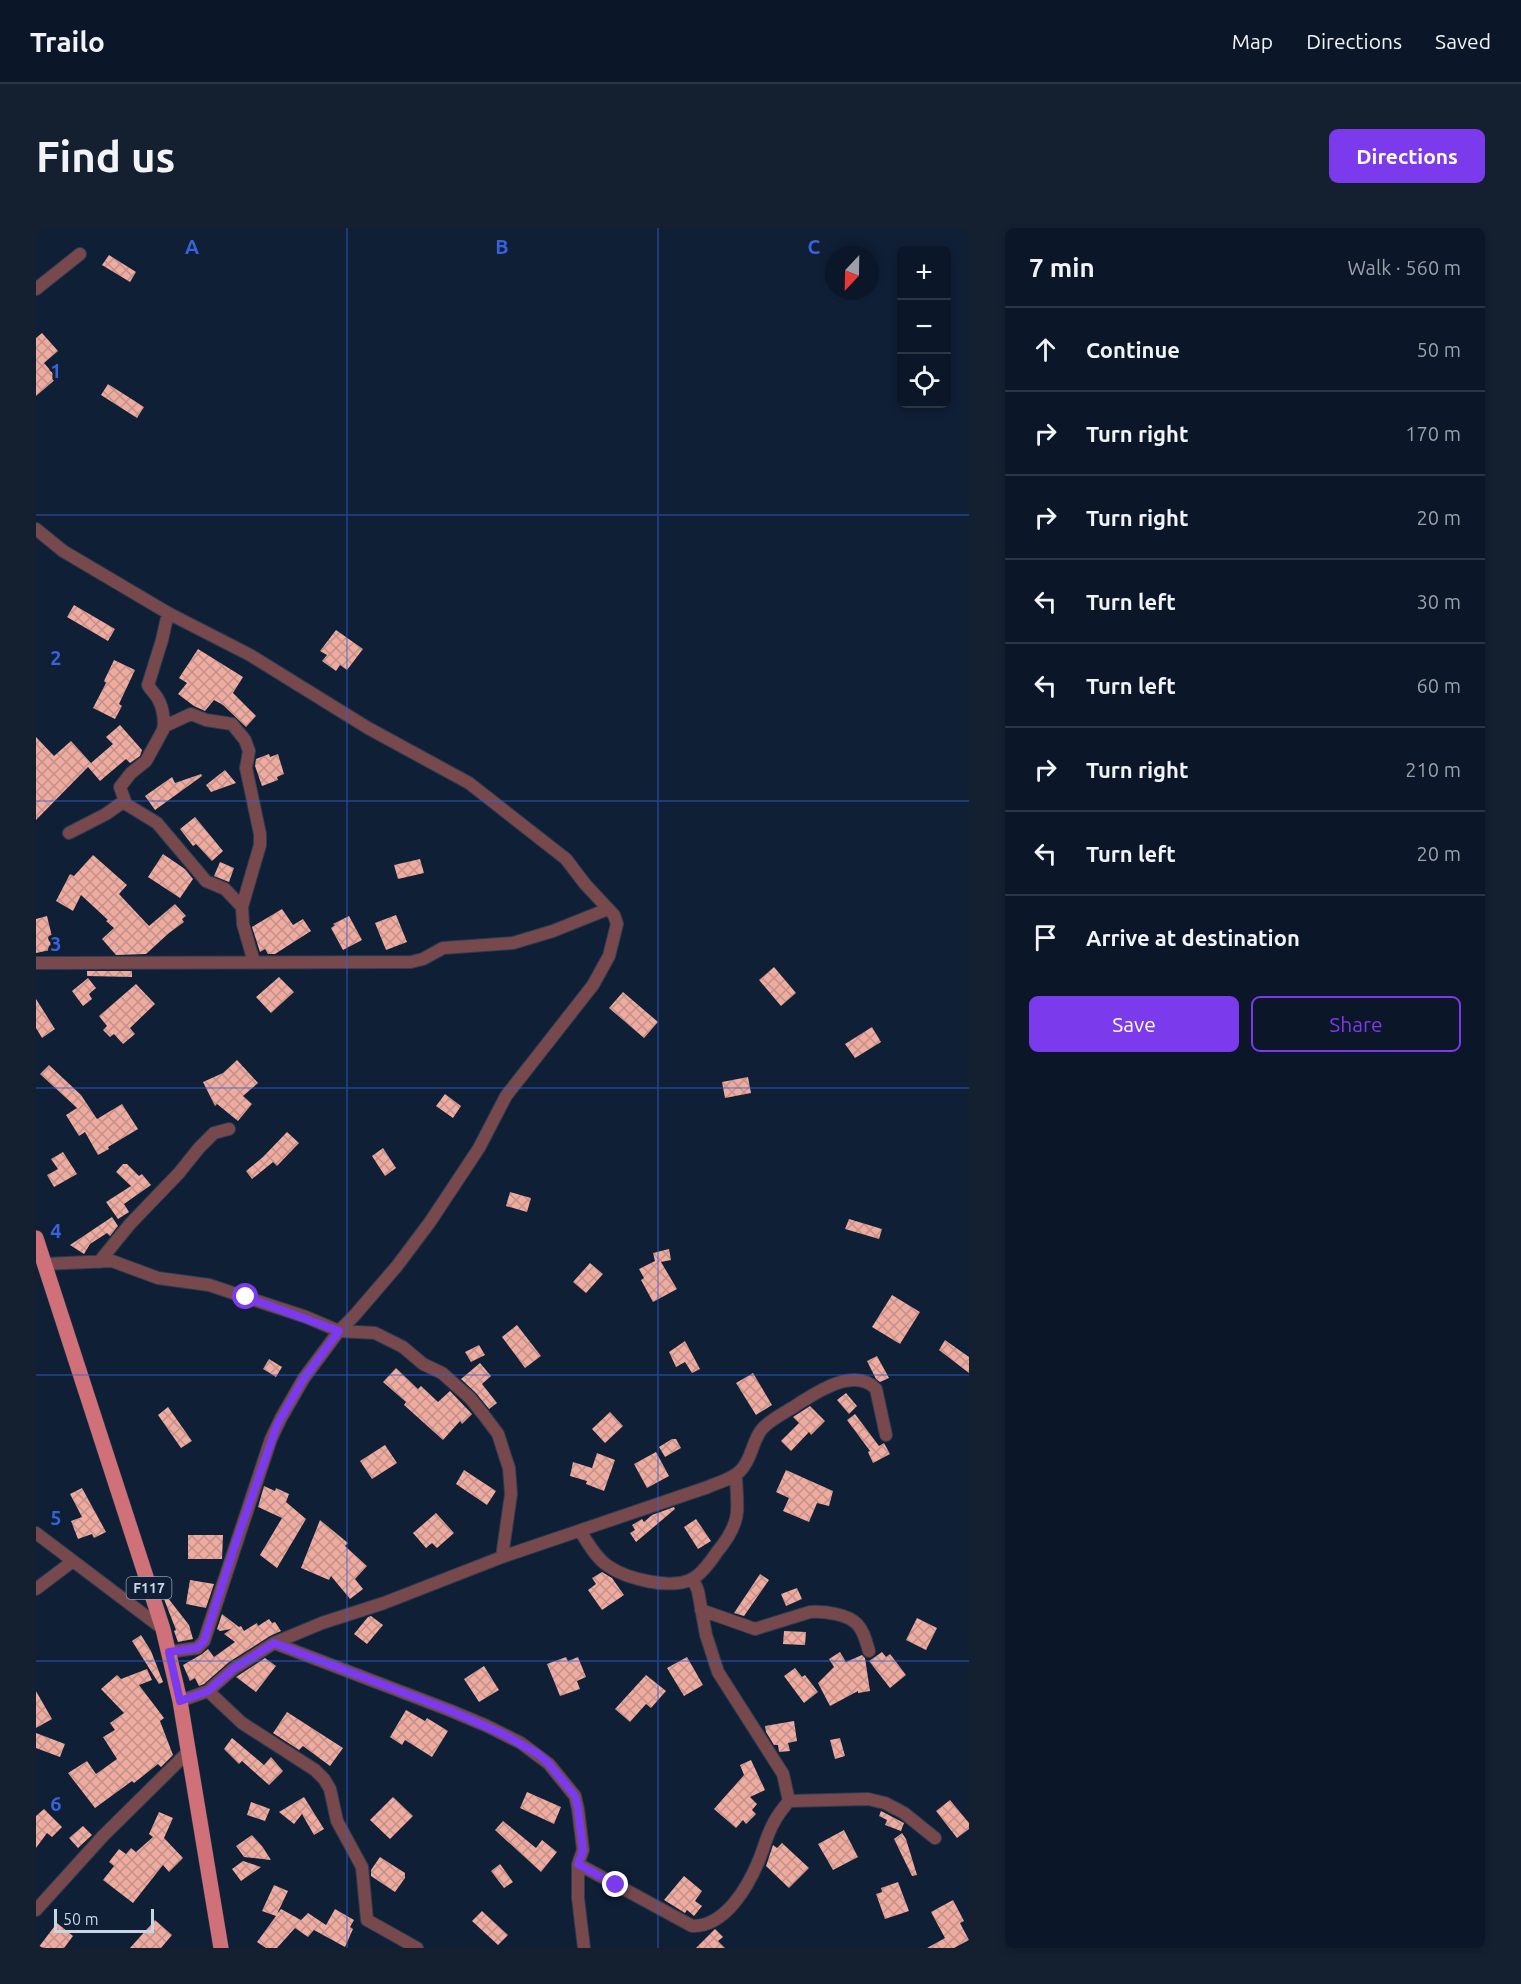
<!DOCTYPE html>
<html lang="en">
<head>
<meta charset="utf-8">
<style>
  :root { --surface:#0b1728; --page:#142030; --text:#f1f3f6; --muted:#9a9fa8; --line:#2b3645; --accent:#7c3aed }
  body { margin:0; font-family:Ubuntu,sans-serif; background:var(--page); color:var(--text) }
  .controls { position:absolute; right:18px; top:18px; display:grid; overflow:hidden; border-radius:9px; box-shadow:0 3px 9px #0003 }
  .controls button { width:54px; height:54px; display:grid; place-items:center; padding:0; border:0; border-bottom:2px solid var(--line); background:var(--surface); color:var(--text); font:30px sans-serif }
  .compass { position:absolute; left:789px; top:18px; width:54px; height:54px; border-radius:50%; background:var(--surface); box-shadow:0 3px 9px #0003; rotate:202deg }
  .scale { position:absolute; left:18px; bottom:15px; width:100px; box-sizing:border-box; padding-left:6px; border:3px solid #cad5e4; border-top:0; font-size:16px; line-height:21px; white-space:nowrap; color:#cad5e4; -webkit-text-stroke:4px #0f1f36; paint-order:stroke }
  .stop { position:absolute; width:18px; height:18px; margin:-14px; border:4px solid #7c3aed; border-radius:50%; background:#fff }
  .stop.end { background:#7c3aed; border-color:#fff; box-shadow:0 2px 6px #0008 }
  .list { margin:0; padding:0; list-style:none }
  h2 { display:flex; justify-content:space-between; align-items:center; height:78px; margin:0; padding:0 24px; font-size:26px }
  h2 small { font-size:20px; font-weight:400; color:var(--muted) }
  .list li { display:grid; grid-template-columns:39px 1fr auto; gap:18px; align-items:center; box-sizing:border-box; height:84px; padding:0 24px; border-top:2px solid var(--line) }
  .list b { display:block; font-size:22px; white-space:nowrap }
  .list em { font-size:20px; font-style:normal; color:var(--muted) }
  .actions { display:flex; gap:12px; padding:18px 24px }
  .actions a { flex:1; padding:14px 0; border:2px solid var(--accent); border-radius:9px; text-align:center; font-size:21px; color:var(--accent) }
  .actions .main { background:var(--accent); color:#fff }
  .icon { flex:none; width:33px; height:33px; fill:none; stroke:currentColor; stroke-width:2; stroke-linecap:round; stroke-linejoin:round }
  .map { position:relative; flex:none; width:933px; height:1720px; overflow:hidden; border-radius:9px }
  header { display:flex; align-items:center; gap:36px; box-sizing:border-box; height:84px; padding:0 30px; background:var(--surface); border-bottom:2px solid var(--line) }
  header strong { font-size:28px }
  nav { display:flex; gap:33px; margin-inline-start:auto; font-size:21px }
  .intro { display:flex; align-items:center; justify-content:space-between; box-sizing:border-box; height:144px; padding:0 36px }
  h1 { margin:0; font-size:42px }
  .button { padding:15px 27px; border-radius:9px; background:var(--accent); color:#fff; font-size:21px; font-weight:700 }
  main { display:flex; gap:36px; padding:0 36px }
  aside { flex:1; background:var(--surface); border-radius:9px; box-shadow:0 3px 9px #0003 }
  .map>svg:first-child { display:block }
  .building { fill:url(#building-cross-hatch) }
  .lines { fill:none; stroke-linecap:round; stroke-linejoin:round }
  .minor-casing { stroke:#2d3c52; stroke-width:14 }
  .primary-casing { stroke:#2d3c52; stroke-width:16 }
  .minor { stroke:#77494c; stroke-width:12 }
  .primary { stroke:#d07079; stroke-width:15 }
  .route { stroke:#7c3aed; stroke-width:8 }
  .grid { fill:none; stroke:#3762da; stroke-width:1.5; stroke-opacity:0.55 }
  .labels { text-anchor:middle; stroke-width:6; stroke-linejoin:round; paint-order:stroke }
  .shield { fill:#0f1f36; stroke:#929eb0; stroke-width:1.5 }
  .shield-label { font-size:14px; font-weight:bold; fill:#cad5e4 }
  .grid-label { font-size:20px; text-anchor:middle; font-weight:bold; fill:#3762da; stroke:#0f1f36; stroke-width:6; stroke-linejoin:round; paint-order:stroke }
</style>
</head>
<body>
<header>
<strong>Trailo</strong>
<nav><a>Map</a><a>Directions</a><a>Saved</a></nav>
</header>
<div class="intro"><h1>Find us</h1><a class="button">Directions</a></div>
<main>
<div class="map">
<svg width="933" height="1720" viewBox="0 0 933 1720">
  <defs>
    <pattern id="building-cross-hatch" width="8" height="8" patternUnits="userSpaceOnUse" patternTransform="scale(1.5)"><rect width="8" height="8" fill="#eeab9f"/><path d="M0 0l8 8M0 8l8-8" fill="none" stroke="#c29088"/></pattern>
  </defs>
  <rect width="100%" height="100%" fill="#0f1f36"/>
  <path class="building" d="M73,27L100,44L94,54L66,37Z
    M6,105L22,123L8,135L21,150L0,168V110Z
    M72,156L108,179L101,190L65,167Z
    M38,377L79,401L72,413L31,389Z
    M300,402L327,421L311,442L304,437L300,443L286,433L291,427L284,423Z
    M162,421L207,449L197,465L220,488L210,499L187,477L178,472L169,483L158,478L142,466L151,455L143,450Z
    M78,432L99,442L83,476L86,478L79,491L57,480L70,455L68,453Z
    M84,497L106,522L104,528L94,535L90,531L64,553L52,539L0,592V509L18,528L35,513L55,535L77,516L70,509Z
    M233,526L234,529L242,526L248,546L241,549L242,552L226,558L219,538L220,531Z
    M189,542L200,555L175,564L170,557Z
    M165,546L166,548L119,582L109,568L136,549L139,555Z
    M159,589L187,623L176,633L160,616L157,618L144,601Z
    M127,626L149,641L157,651L144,670L112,649Z
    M57,627L91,657L83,666L113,698L139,676L150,688L146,691L148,694L133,705L110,726L80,727L66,711L78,700L70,693L72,692L45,667L37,683L20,673L34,646L38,648Z
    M384,631L388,645L362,651L358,637Z
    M184,634L198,640L193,654L178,648Z
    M246,681L257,697L267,691L275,703L239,726H232L229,721L224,724L216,699Z
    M360,687L371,714L350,722L339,695Z
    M11,688L19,721L0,725V691Z
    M313,688L326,712L307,722L295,700L299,697L297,696Z
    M738,739L760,765L745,778L723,752Z
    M51,743H96V749L51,748Z
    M243,749L258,764L235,785L220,769Z
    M52,750L60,760L53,766L56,771L47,778L36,763Z
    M100,756L119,776L94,800L99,806L87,816L78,806L74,809L67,802L71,798L63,788Z
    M587,764L622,794L608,810L573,780Z
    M0,771L19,801L6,810L0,800Z
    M836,799L845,814L819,830L809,816Z
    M201,832L222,855L207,868L216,876L202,893L181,876L179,878L167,854L187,845Z
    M13,837L45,867L61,891L86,876L102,901L72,919L73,921L62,927L49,904L43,908L30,887L41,880L4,846Z
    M712,849L715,865L689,870L686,854Z
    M409,866L425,878L417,890L400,878Z
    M251,904L263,915L241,938L237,934L216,951L210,943L227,929Z
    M347,920L360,940L349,948L336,928Z
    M27,924L41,946L18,959L11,947L22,941L15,931Z
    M87,936H91L103,948L106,946L115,957L88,976L93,984L82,991L70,974L95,958L80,944Z
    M474,964L495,970L491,984L470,978Z
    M76,989L82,998L74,1008L71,1005L54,1016L48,1026L34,1017Z
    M813,991L846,1001L843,1011L809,1001Z
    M633,1021L635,1032L625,1034L641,1061L617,1074L605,1052L608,1050L603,1041L619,1033L617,1025Z
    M554,1035L567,1046L550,1065L537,1054Z
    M856,1067L884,1084L864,1116L836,1099Z
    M481,1097L505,1128L489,1140L466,1109Z
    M909,1112L933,1129V1145L903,1122Z
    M649,1113L664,1141L656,1145L649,1134L640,1139L633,1124Z
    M443,1117L449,1127L435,1134L429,1124Z
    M841,1128L853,1150L844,1154L840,1151L831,1133Z
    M233,1131L246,1139L240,1149L227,1141Z
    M444,1135L455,1148L446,1156L461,1175L453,1181L440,1165L425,1151Z
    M360,1140L382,1161L385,1158L402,1174L414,1163L436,1186L426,1196L424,1193L407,1212L368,1177L370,1174L347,1154Z
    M717,1145L736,1177L720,1187L700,1155Z
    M810,1165L821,1178L813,1186L801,1172Z
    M774,1178L789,1193L775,1207L773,1204L755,1223L745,1213L763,1195L757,1189Z
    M132,1179L156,1213L145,1220L122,1187Z
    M574,1184L587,1198L569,1215L556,1201Z
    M819,1186L843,1218L848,1215L854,1226L837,1235L832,1224L834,1223L811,1192Z
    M636,1211H640L645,1220L629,1229L623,1219Z
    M349,1217L361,1235L336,1251L324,1233Z
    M620,1224L633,1248L611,1260L598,1236Z
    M561,1225L579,1232L568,1263L550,1256L551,1253L534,1248L537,1234L556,1240Z
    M428,1242L460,1263L451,1277L420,1256Z
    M750,1242L797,1263L793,1278L781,1275L773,1294L747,1283L753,1270L740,1264Z
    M228,1258L239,1263L240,1260L253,1266L250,1274L270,1291L241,1340L224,1327L246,1290L222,1279Z
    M46,1260L70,1304L58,1310L56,1306L42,1311L35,1293L46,1289L34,1266Z
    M638,1279L639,1281L600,1314L594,1305L599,1302L596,1297L606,1291L608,1294L616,1287Z
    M400,1285L418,1305L401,1320L396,1315L390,1320L377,1305Z
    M660,1291L675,1313L662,1321L648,1299Z
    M284,1292L312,1315L309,1318L331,1338L319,1351L327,1361L314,1371L295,1348L293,1352L265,1340Z
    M152,1307H187L186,1331H152Z
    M566,1344L576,1350L588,1367L566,1382L552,1362L560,1356L556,1350Z
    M724,1346L733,1352L708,1388L698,1385Z
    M154,1352L178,1356L170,1380L150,1376Z
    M761,1360L766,1371L750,1378L745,1366Z
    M128,1365L153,1397L157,1411L142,1414L138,1403L140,1402L126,1366Z
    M186,1386L203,1399L205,1398L208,1403L221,1395L222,1398L233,1391L236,1395L239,1394L245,1403L234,1408L193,1434L168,1456L163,1458L159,1450L154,1453L147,1437L166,1426L172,1421L178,1429L199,1414L188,1406L195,1401L184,1403L181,1401Z
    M335,1388L347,1397L331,1416L318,1406L332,1389Z
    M881,1390L901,1400L890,1422L870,1412Z
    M748,1403L770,1404L769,1417L747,1416Z
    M105,1407L115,1423L127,1454L123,1456L96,1413Z
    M804,1424L810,1434L826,1427L829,1430L834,1463L822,1465V1463L794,1478L782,1455L798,1439L793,1431Z
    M846,1424L850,1429L854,1426L870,1447L854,1460L833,1433Z
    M530,1429L532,1433L542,1429L550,1449L541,1453L544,1461L524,1468L511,1436Z
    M651,1429L667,1457L648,1468L631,1440Z
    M229,1430L240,1438L220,1464L200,1449Z
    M448,1438L463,1462L443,1474L428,1451Z
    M759,1440L766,1449L769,1447L782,1464L768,1475L748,1448Z
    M111,1441L116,1452L103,1457L128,1490L124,1493L137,1527L125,1539L122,1536L98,1555L96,1553L59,1580L32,1545L51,1533L60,1546L81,1531L67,1509L79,1502L74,1495L88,1485L65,1461L81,1447L85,1451Z
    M610,1447L630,1463L615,1480L610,1476L594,1494L579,1481Z
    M0,1463L16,1491L0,1500Z
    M370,1482L389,1493L391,1490L412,1503L396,1529L369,1512L366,1517L354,1509Z
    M251,1484L307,1520L294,1538L267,1518L263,1522L237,1505Z
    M758,1493L761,1513L752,1515L754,1523L743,1524L742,1517H738L730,1504L729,1498Z
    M0,1505L29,1516L24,1529L0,1520Z
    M196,1510L228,1537L235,1529L247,1543L233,1557L206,1533L203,1536L188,1521Z
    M804,1510L809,1528L799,1531L794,1512Z
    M715,1532L729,1562L714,1569L721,1576L716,1582L720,1586L710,1596L707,1592L700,1600L678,1581L708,1547L704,1537Z
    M491,1564L525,1579L518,1596L484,1580Z
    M268,1569L288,1601L278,1607L266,1586L258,1596L243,1584Z
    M357,1569L377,1588L354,1611L334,1592Z
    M914,1572L933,1595V1601L921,1610L900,1583Z
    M215,1574L234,1581L229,1593L211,1587Z
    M8,1581L26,1599L16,1609L11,1605L0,1620V1588Z
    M845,1583L868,1595L865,1603L849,1597L851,1592L843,1588Z
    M123,1584L137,1590L128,1610L147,1630L133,1644L127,1637L97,1675L67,1652L78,1638L73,1634L83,1621L90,1626L95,1620L100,1624L117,1609L113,1606Z
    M467,1593L500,1620L506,1612L521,1624L505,1644L459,1602Z
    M47,1598L56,1607L42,1620L33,1610Z
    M808,1602L822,1629L797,1642L782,1616Z
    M866,1605L870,1611L881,1647L876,1648L858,1611Z
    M216,1607L226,1618L235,1632L208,1629L200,1618Z
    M746,1615L773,1640L753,1660L730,1638L737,1617L741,1620Z
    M344,1629L369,1645V1650L359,1664L335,1648V1642Z
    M207,1633L225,1639L205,1653L196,1641Z
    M464,1636L477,1654L468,1660L455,1643Z
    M648,1648L666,1663L659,1673L666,1678L658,1688L651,1682L649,1685L628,1672Z
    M862,1654L873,1683L849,1691L840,1666L846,1664L845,1660Z
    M238,1657L252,1663L241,1686L245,1681L265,1692L272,1685L290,1697L299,1681L318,1692L314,1699L317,1701L309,1719L278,1702L272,1709L259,1700L241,1720H230L221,1714L240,1688L226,1683Z
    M917,1672L928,1693L924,1695L933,1712L918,1720H891L909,1710L895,1684Z
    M446,1683L472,1707L462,1717L436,1693Z
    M119,1692L136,1707L125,1720H94Z
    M21,1695L37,1708L28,1720H2Z
    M679,1701L687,1709L682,1713L689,1720H660Z"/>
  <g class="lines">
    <defs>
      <path id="minor" d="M0,61L44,26
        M0,301L27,323L132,385L214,427L332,500L433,555L530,631L549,656L578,687L581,696L573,728L557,757L470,868L443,920L394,994L361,1038L318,1088L303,1103L268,1150L245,1190L235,1211L168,1413L161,1420L133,1424
        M129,498L155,486L170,492L196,496L209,512L213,523L210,540L224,606V617L206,679L207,696L218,734
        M90,576L121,595L170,653L189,661L206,679
        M33,605L70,586L87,574L90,576L84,559L95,545L110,533L127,502C129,495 127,480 123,473C121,467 115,463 112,457L126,412L132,385
        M0,735L375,734L387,731L407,720L477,715L517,703L572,681
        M63,1034L94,996L143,945L163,920L178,905L193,901
        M8,1036L76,1033L122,1050L173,1057L270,1089L303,1103L339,1105L367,1119L387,1136L406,1145L434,1170L447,1186L462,1206L470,1231L473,1240L475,1266L466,1329
        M544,1303C552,1315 560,1330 572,1338C591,1351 635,1362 656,1351C666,1346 675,1333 681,1324C691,1312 700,1299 701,1284C702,1272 700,1259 700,1247
        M0,1305L127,1401
        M657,1351L662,1363L670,1407L682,1444L747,1546L753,1573
        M0,1361L37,1333
        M665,1382L719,1401L774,1384C787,1383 812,1386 821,1396C828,1403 830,1414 833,1423
        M238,1415L413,1482L451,1498L485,1515L513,1536L539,1568L542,1581L547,1622L542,1636V1670L548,1720
        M172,1463L206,1495L279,1542L288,1551L294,1561L301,1593L326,1639L331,1692L381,1720
        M144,1473L172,1463L197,1441L238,1415L286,1395L348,1375L466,1329L672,1259C683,1254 697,1251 705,1242C716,1231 716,1213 726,1201C734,1192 746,1186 756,1180C776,1167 818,1137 840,1161L850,1207
        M542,1636L656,1698C689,1699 712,1659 723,1632C728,1620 731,1607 737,1596C741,1588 747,1580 753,1573L832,1571L849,1575L868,1585L899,1610
        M0,1682L67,1608L151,1525"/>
      <path id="primary" d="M0,1010L127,1401L144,1473L185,1720"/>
    </defs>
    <use href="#minor" class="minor-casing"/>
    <use href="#primary" class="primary-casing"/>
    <use href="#minor" class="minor"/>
    <use href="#primary" class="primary"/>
  </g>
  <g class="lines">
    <path class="route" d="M210,1069L303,1103L268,1150L241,1197L201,1311L168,1413L161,1420L133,1424L144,1473L172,1463L197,1441L238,1415L413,1482L467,1506L502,1526L513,1536L539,1568L542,1581L547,1622L542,1636L580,1657"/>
  </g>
  <path class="grid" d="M311,0V1720M622,0V1720M0,287H933M0,573H933M0,860H933M0,1147H933M0,1433H933"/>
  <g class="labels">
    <rect class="shield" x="90.5" y="1349" width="45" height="22" rx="4.5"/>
    <g class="shield-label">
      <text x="113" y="1365">F117</text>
    </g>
  </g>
  <g class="grid-label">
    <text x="156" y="26">A</text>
    <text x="466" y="26">B</text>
    <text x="778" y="26">C</text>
    <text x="20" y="150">1</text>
    <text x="20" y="437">2</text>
    <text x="20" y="723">3</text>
    <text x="20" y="1010">4</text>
    <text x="20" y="1297">5</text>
    <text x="20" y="1583">6</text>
  </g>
</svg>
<div class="controls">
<button>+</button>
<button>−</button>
<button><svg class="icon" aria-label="locate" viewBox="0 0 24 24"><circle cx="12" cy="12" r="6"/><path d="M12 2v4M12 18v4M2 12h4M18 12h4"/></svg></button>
</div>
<svg class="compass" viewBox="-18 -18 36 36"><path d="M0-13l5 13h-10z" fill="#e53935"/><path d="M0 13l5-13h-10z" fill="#9a9fa8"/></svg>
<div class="scale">50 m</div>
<div class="stop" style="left:210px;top:1069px"></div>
<div class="stop end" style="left:580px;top:1657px"></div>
</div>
<aside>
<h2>7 min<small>Walk · 560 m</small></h2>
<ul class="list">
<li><svg class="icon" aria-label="ahead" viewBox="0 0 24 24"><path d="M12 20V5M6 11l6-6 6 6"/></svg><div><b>Continue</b></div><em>50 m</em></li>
<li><svg class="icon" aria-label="right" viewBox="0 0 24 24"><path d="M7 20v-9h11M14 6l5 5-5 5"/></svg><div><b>Turn right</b></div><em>170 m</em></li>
<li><svg class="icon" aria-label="right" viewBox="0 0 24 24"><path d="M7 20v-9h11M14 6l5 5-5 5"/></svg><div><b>Turn right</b></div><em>20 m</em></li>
<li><svg class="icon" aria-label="left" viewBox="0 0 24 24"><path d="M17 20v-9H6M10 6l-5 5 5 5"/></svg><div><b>Turn left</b></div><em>30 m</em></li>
<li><svg class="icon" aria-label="left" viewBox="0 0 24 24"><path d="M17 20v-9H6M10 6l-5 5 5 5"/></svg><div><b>Turn left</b></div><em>60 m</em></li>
<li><svg class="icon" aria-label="right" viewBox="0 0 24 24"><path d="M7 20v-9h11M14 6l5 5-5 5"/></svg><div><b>Turn right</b></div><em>210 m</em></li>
<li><svg class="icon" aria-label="left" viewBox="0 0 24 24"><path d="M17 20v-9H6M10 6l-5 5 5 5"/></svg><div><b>Turn left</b></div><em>20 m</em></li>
<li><svg class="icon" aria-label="arrive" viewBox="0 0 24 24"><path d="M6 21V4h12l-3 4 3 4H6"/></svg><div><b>Arrive at destination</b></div></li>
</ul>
<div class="actions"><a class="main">Save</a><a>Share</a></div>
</aside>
</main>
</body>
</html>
